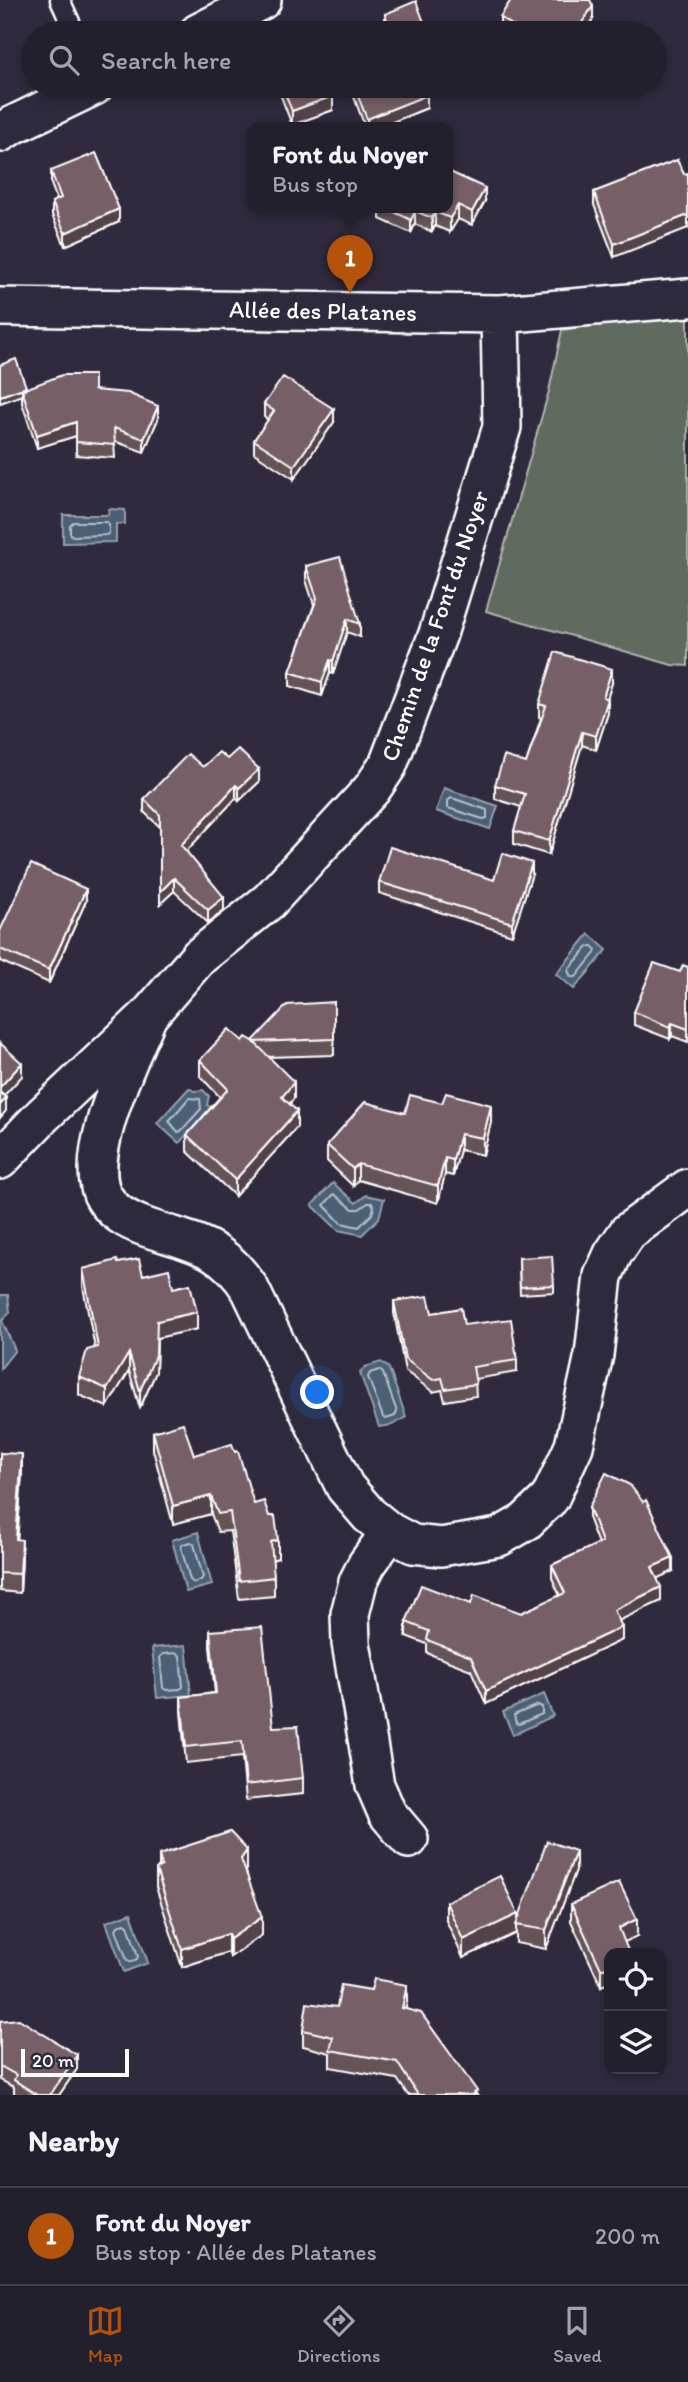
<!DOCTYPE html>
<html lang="en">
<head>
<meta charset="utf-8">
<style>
  :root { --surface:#23202e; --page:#2f2d3a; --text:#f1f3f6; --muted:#a3a3aa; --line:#403e4a; --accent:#b45309 }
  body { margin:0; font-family:Itim,sans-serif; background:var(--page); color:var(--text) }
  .controls { position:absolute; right:21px; bottom:21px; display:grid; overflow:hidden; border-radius:14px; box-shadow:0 4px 10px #0003 }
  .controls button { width:63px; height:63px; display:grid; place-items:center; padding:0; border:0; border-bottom:2px solid var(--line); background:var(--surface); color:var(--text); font:35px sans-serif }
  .scale { position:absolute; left:21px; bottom:18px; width:108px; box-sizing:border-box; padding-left:7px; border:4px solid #fff; border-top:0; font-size:19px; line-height:24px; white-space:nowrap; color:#fff; -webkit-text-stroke:5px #2f2a3d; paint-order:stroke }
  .you { position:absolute; left:318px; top:1393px; width:24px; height:24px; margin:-18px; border:5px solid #fff; border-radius:50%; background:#1a73e8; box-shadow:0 0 0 10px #1a73e833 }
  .badge { display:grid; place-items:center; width:46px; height:46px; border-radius:50%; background:var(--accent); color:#fff; font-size:23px; font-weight:700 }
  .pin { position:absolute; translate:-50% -58px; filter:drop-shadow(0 2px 4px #0008) }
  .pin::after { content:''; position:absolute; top:37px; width:24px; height:21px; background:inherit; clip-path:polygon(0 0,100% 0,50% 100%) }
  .popup { position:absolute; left:247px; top:122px; width:206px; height:91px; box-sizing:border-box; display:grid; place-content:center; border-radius:14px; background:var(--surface); filter:drop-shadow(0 2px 5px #0005); font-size:23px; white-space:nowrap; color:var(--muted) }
  .popup b { font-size:26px; color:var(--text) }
  .popup::after { content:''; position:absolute; left:50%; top:100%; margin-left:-14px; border:14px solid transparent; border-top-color:var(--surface) }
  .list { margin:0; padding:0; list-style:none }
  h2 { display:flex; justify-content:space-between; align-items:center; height:91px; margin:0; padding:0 28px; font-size:30px }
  h2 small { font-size:23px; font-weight:400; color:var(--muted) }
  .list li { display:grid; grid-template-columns:46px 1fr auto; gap:21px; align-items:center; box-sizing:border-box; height:98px; padding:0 28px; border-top:2px solid var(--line) }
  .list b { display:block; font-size:26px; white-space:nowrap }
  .list p { margin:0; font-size:23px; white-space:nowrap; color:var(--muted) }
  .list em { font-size:23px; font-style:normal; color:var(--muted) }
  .icon { flex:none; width:38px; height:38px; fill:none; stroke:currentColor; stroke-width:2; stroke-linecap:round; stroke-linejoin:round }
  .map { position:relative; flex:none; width:688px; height:2095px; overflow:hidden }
  .search { position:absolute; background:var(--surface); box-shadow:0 4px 10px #0003; left:21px; right:21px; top:21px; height:77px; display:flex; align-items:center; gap:18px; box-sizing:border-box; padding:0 24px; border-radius:38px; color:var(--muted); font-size:26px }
  .sheet { height:189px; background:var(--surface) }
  nav { display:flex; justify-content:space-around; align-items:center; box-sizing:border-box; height:98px; border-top:2px solid var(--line); background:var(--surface); font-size:19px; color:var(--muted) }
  nav a { display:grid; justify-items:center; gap:4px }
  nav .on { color:var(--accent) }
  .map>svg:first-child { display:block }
  .green { fill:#606a5f; stroke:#b0b4af; stroke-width:2 }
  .water { fill:#4c6177; stroke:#94a0ad; stroke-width:2 }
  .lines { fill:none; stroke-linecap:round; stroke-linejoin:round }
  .shore { stroke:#b7c0c9; stroke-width:2 }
  .lane-casing { stroke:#fff; stroke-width:23 }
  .street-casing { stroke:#fff; stroke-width:42 }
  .lane { stroke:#2f2a3d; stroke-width:18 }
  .street { stroke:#2f2a3d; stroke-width:37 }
  .wall { fill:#665259; stroke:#fff; stroke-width:2 }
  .shaded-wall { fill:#534248; stroke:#fff; stroke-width:2 }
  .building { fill:#775f67; stroke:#fff; stroke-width:2 }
  .labels { text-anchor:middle; stroke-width:5; stroke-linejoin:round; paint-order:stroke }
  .street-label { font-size:24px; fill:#fff; stroke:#2f2a3d }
</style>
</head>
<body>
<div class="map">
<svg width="688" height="2095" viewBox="0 0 688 2095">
  <rect width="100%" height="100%" fill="#2f2a3d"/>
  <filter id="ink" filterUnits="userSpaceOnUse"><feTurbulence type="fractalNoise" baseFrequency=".0143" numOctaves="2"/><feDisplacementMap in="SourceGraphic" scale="14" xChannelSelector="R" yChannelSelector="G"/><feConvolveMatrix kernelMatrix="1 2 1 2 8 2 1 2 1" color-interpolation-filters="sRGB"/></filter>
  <g filter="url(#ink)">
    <path class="green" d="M688,312V666L672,665L486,611L549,391L562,330Z"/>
    <path class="water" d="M109,509L125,510V524H116V542L63,543V515H108Z
      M444,788L498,806L490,829L436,811Z
      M589,934L607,950L574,989L556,974Z
      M189,1088L194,1091L203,1090L209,1096L207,1105L212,1108L179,1143L157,1123Z
      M333,1183L356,1203L366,1195L384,1199L379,1218L362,1235L338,1230L312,1205Z
      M0,1295H8L10,1312L2,1321L15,1350L0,1369Z
      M381,1362L389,1368L406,1417L392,1425L379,1427L360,1373L365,1367Z
      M198,1532L212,1585L186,1592L172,1540Z
      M186,1645L191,1695L157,1698L152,1648Z
      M544,1694L553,1716L513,1735L503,1712Z
      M131,1913L148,1963L124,1972L106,1922Z"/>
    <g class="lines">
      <path class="shore" d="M73,522H107L109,525V533L106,535L72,536L70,533V525Z
        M452,798L487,810V818L483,819L448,808V800Z
        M592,946L596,950L595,953L576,977H571L568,970L588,947Z
        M189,1098L200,1099L201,1109L181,1131L178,1132L169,1121Z
        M334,1194L353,1209H359L368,1203H372L374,1207L372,1214L359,1227L341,1223L324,1205Z
        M379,1370L383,1373L397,1412L395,1416L386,1419L383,1417L368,1377L370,1373Z
        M191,1542L194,1544L203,1577L201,1580L194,1583L190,1580L181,1547L183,1544Z
        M177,1653L180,1656L183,1687L180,1689L166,1690L163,1688L160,1657L163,1654Z
        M538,1705L542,1707V1714L519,1724L516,1723L514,1715Z
        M125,1923L128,1925L138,1956L137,1959L131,1962L127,1960L116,1929L118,1926Z"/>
      <defs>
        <path id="lane" d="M60,0L75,33"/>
        <path id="street" d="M198,33L262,0
          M0,133L11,126L94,86
          M0,307L500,314L688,298
          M148,1016C131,1056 79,1159 105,1199C116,1216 135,1224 154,1230C199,1244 223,1248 250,1289L345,1487L369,1515L390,1532L413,1544L441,1547L499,1537L525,1522L550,1498L574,1446L594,1355L603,1276L613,1254L628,1232L688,1188
          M0,1160L42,1116L148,1016L199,957L269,901L372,789L388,765L438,634L502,427L500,314
          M390,1532L367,1564L358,1582L350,1614L351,1643L375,1785L387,1813L409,1839"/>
      </defs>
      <use href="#lane" class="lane-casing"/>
      <use href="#street" class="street-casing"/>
      <use href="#lane" class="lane"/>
      <use href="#street" class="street"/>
    </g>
    <path class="wall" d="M385,14L428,33H387L385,27Z
      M500,17L593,19L583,33H506L500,29Z
      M277,86H329L333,110L292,125Z
      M350,86H424L427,108L380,127H365Z
      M677,160L614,257L594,205V192Z
      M51,171L119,222L65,246L52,215V202L57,200L51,184Z
      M485,201L472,225L458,219L450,232L435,226L432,232L415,224L411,233L380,219V207H448Z
      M26,389L94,390L158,419L144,452L114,441L115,458L76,455V436L37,448L22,403V395L0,403Z
      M264,404L334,422L294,479L254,453V440L268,420L264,417Z
      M306,566L360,624V637L347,632L333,674L330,673L322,696L290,686V672L314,605L306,580Z
      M612,683L607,699L608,713L596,750L582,745L549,855L514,844V831L521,807L495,799V785L526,763L541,718L539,717V704Z
      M227,759L259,782L239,801L236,798L186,851L224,910L208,923L174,891L160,904V827L144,812V799L203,767Z
      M532,874L512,935L379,893V882L494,880Z
      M86,901L49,983L0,961V931Z
      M688,967V1042L672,1036L670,1039L634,1025V1012L680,972Z
      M334,1002V1055L269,1057L294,1098L290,1104L297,1127L235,1196L187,1151V1135L220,1097L200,1076V1060L243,1041H253Z
      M405,1113L491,1122L483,1155L460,1150L453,1176L445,1174L438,1203L358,1180L353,1186L327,1161V1145Z
      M519,1258L554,1285V1292L520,1294Z
      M118,1263L173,1288L197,1329L157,1338L156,1372L140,1408L129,1371L107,1407L79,1395V1377L95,1348L83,1287V1269Z
      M394,1301L432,1313L464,1325L517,1360V1372L475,1379L476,1396L445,1401L442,1390L433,1392L405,1371L394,1313Z
      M153,1432L194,1455L254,1504L278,1558L272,1560L274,1577V1596L239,1599L230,1531L218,1532L211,1514L173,1524L153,1450Z
      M0,1453L22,1473L17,1539L22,1558L20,1593L0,1591Z
      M589,1507L673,1571L657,1578L661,1601L619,1620L622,1640L486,1704L471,1670L427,1653V1644L406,1636V1622L471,1604L521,1613L560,1596L552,1578V1565L598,1544L589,1520Z
      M210,1631L273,1727L303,1778V1794L246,1800L242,1757L186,1763L181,1712V1697L215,1693L210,1647Z
      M159,1855L247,1869L246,1871L262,1935L230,1957L228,1952L182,1967L156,1887V1869L159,1867Z
      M576,1870L546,1949L516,1943V1933L463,1958L446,1920V1902L518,1919Z
      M571,1904L637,1936L624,1942L601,1986L571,1921Z
      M407,2002L405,2009L477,2095H408L397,2079L330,2067V2053L303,2046V2030L337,2007Z
      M0,2021L77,2069L59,2095H16L14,2093V2087L0,2080Z"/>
    <path class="shaded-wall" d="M593,6V19L583,33H575Z
      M427,95V108L380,127H367V119Z
      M333,96V110L292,125V111Z
      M485,188V201L472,225V212Z
      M458,205V219L450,232V218Z
      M119,209V222L65,246V233Z
      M415,211V224L411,233V220Z
      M435,212V226L432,232V218Z
      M688,215V228L614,257V244Z
      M26,387V394L22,390V395L0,403V396Z
      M158,406V419L144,452V439Z
      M334,409V422L294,479V466Z
      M76,422V436L37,448V435Z
      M347,619V632L333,674V661Z
      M330,660V673L322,696V682Z
      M612,669V683L603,711V697Z
      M608,699V713L596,750V736Z
      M582,732V745L549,855V841Z
      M259,769V782L239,801V788Z
      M236,785V798L181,857V845Z
      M532,863V874L512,935V923Z
      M174,878V891L160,904V892Z
      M86,889V901L49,983V970Z
      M224,897V910L208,923V910Z
      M672,1023V1036L670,1039V1027Z
      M22,1063V1076L0,1100V1087Z
      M294,1082V1098L282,1113V1097Z
      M6,1098V1111L0,1118V1105Z
      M491,1105V1122L483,1155V1138Z
      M297,1111V1127L235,1196V1180Z
      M460,1134V1150L453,1176V1160Z
      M445,1158V1174L438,1203V1186Z
      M358,1164V1180L353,1186V1169Z
      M197,1312V1329L157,1338L156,1372L140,1408V1391L157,1321Z
      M129,1353V1371L107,1407V1389Z
      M22,1454V1473L16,1558V1539Z
      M211,1496V1514L173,1524V1506Z
      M22,1540V1558L20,1593V1574Z
      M278,1540V1558L271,1560V1542Z
      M673,1558V1571L652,1581V1567Z
      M661,1587V1601L614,1623V1610Z
      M622,1627V1640L486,1704V1691Z
      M247,1850V1869L241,1877V1859Z
      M576,1851V1870L546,1949V1930Z
      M518,1914V1925H516V1933L463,1958V1940Z
      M262,1917V1935L230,1957V1939Z
      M637,1919V1936L619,1945V1928Z
      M228,1934V1952L182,1967V1949Z
      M609,1966V1983L601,1986V1969Z
      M407,1985V2002L402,2025V2008Z
      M77,2055V2069L59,2095H50Z"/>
    <path class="building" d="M511,0H590L593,6L575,33H524L500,17Z
      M416,1L428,33H391L385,14Z
      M282,86H329L333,96L292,111Z
      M354,86H424L427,95L367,119Z
      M96,153L119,209L65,233L52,202L61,198L51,171Z
      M677,160L684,174L688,173V215L614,244L594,192Z
      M448,171L485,188L472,212L458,205L450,218L435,212L432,218L415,211L411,220L384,207H448Z
      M16,359L26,387L0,396V365Z
      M62,375H94V390L128,393L158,406L144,439L114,428L115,445L76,442V422L37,435L22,390Z
      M283,377L334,409L294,466L254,440L274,411L264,404Z
      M340,557L360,624L347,619L333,661L330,660L322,682L290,672L317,598L306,566Z
      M555,652L612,669L603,697L608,699L596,736L582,732L549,841L514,831L525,794L495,785L504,756L526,763L546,706L539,704Z
      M238,749L259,769L239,788L236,785L181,845L224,897L208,910L174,878L160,892V815L144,799L188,754L203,767L219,752L227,759Z
      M390,847L494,880L502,853L532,863L512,923L379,882Z
      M31,864L86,889L49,970L0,949V931Z
      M654,963L680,972L683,965L688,967V1029L672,1023L670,1027L634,1012Z
      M334,1002V1039L254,1042L294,1082L282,1097L297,1111L235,1180L187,1135L228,1089L200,1060L229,1029L243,1041L246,1037L253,1041L287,1005Z
      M0,1043L22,1063L0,1087Z
      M0,1092L6,1098L0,1105Z
      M446,1093L491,1105L483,1138L460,1134L453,1160L445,1158L438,1186L358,1164L353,1169L327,1145L365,1102L405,1113L410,1095L442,1103Z
      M552,1256L554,1285L520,1287L519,1258Z
      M139,1259L143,1275L169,1269L173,1288L190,1284L197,1312L157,1321L156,1354L140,1391L129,1353L107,1389L79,1377L87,1350L98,1347L83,1269L117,1260L118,1263Z
      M428,1296L432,1313L461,1308L464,1325L511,1319L517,1360L473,1367L476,1384L445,1389L442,1378L433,1380L405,1359L394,1301Z
      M183,1423L194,1455L232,1444L235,1452L238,1451L254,1504L264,1501L269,1516H275L278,1540L271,1542L274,1577L239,1581L230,1512L218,1514L211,1496L173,1506L153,1432Z
      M0,1453L22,1454L16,1539L22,1540L20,1574L0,1573Z
      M606,1473L630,1485L643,1502L646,1500L673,1558L652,1567L661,1587L614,1610L622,1627L486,1691L471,1657L427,1640L429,1631L406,1622L421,1585L471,1604L474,1595L521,1613L565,1593L552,1565L602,1542L589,1507Z
      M262,1627L273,1727L298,1726L303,1778L246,1785L242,1741L186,1747L181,1697L216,1693L210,1631Z
      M230,1832L247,1850L241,1859L262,1917L230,1939L228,1934L182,1949L156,1869L162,1866L159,1855Z
      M547,1841L576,1851L546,1930L516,1925Z
      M500,1876L518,1914L463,1940L446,1902Z
      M619,1882L637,1919L619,1928L629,1953H609V1966L601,1969L571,1904Z
      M374,1979L407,1985L402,2008L421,2013L477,2091L471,2095H418L397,2062L330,2050L333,2037L303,2030L307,2003L337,2007L341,1985L371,1990Z
      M19,2019L77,2055L50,2095H37L14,2080L16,2075L0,2066V2021Z"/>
  </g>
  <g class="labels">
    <g class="street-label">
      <text transform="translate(323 311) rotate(1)" y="8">Allée des Platanes</text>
      <text transform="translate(435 626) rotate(-71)" y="8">Chemin de la Font du Noyer</text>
    </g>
  </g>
</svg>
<div class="controls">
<button><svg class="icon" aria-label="locate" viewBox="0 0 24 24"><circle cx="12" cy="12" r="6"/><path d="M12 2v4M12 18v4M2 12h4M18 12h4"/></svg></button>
<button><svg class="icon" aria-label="layers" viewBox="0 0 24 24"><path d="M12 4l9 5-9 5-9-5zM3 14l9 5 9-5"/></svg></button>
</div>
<div class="scale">20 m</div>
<div class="you"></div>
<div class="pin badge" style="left:350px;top:293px">1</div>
<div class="popup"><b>Font du Noyer</b>Bus stop</div>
<div class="search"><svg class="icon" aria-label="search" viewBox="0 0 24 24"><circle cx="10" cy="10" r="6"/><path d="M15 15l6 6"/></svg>Search here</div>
</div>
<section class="sheet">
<h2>Nearby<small></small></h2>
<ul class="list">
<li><span class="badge">1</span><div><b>Font du Noyer</b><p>Bus stop · Allée des Platanes</p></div><em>200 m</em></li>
</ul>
</section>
<nav>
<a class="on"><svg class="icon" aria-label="map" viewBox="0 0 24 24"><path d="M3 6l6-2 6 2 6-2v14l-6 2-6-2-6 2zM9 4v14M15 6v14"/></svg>Map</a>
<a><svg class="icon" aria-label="directions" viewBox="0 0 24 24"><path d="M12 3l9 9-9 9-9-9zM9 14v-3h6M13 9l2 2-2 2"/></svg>Directions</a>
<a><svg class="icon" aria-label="saved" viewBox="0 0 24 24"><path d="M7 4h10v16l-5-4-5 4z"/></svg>Saved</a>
</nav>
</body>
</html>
